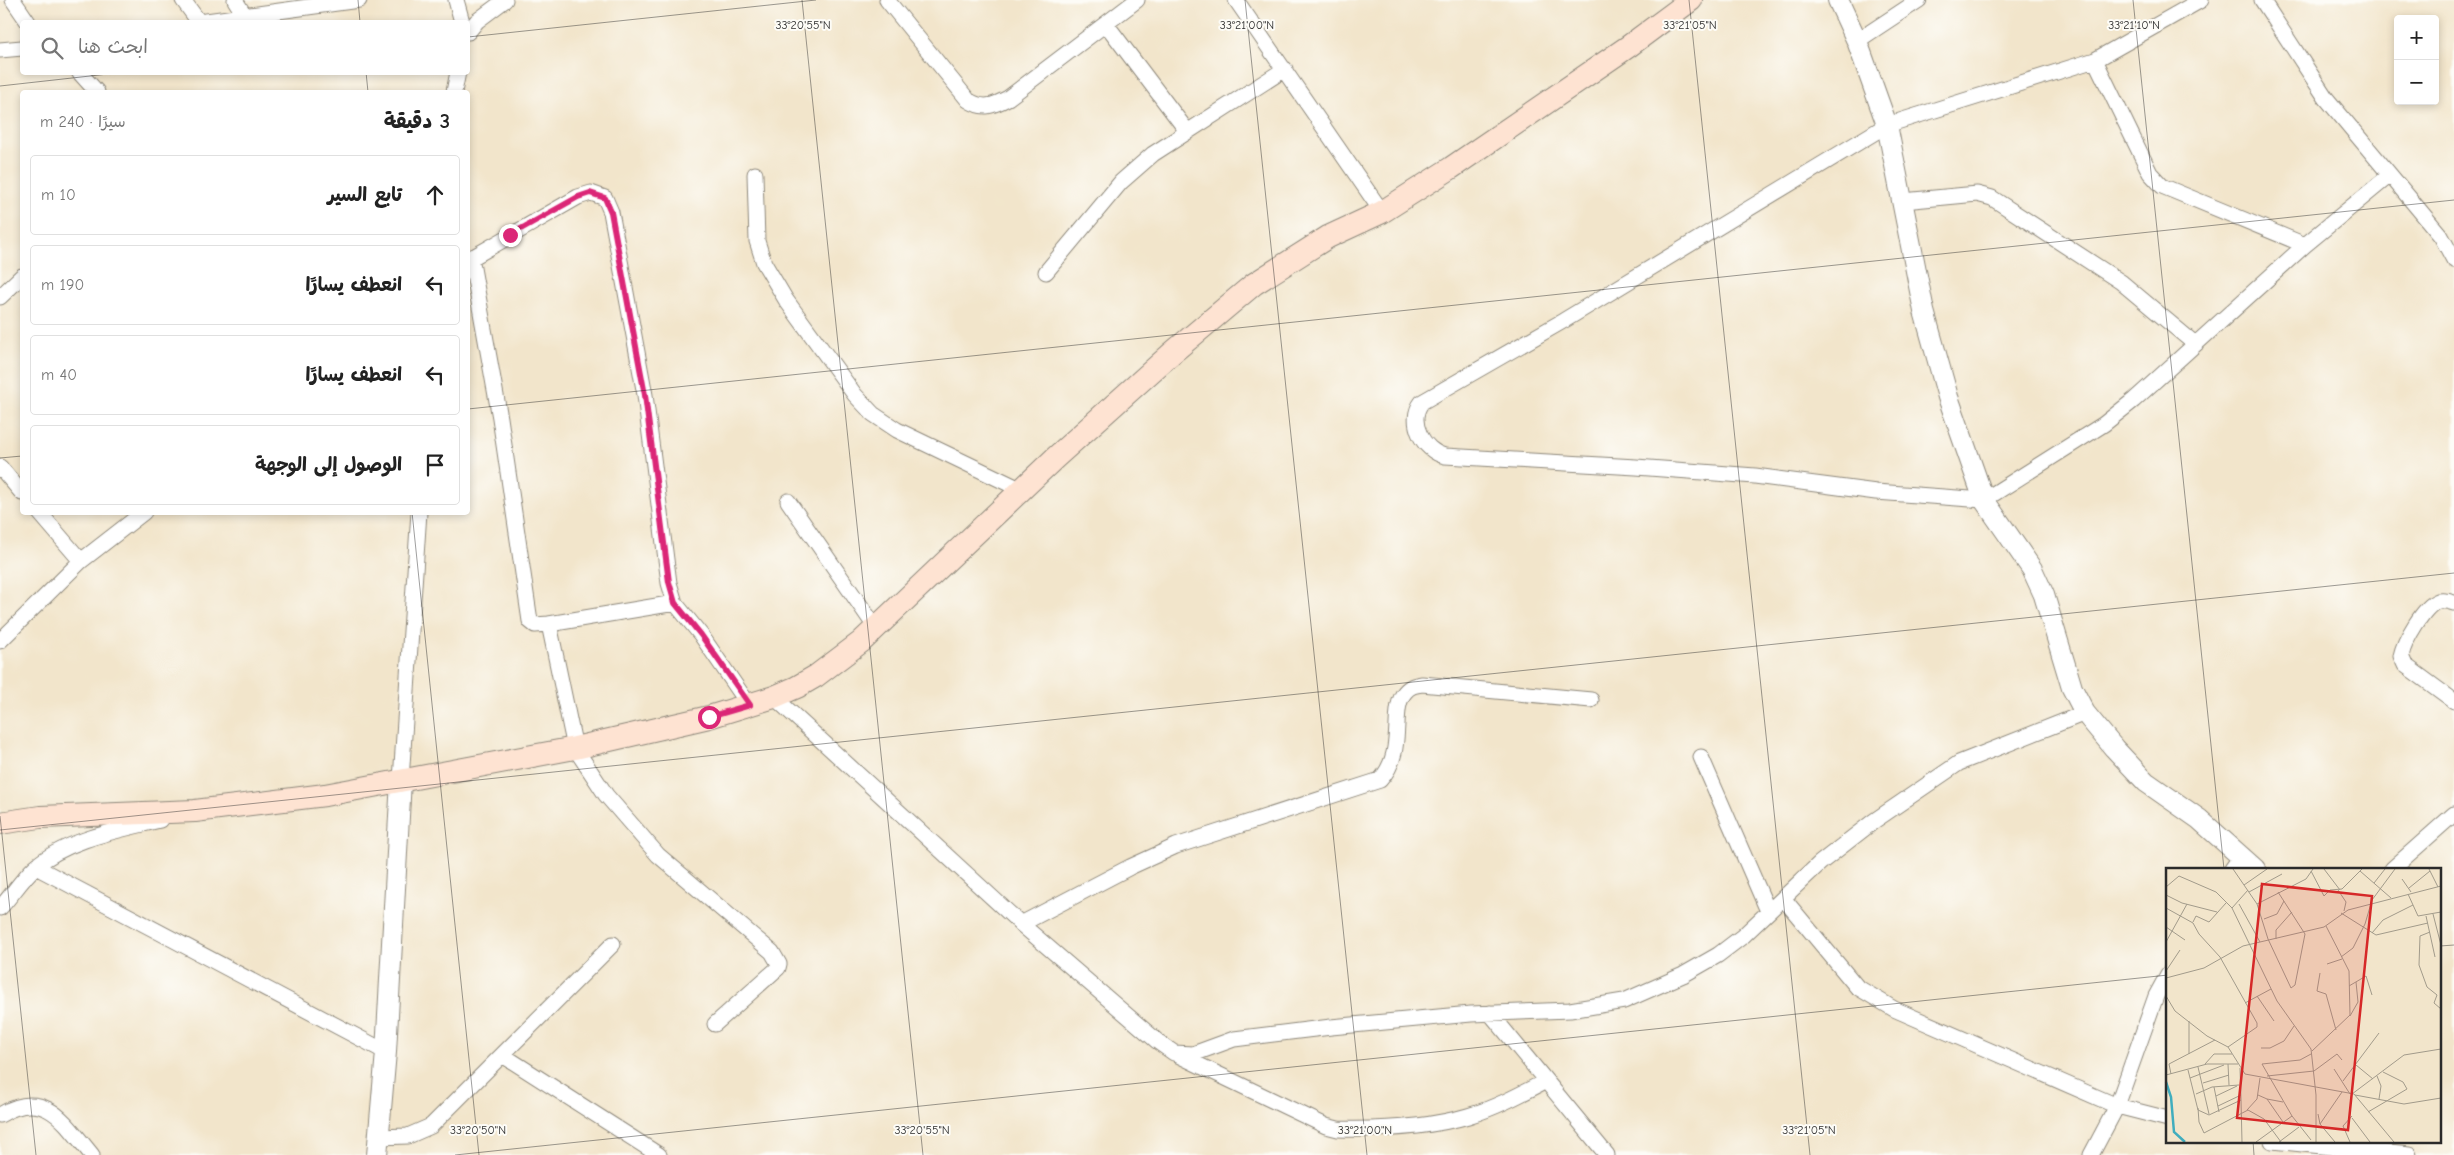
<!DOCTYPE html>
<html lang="ar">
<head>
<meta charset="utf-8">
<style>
  :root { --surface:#fff; --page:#f2f2f2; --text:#222; --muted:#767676; --line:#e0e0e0 }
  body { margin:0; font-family:"Comic Neue","Playpen Sans Arabic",sans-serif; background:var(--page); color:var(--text); direction:rtl }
  .controls { position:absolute; right:15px; top:15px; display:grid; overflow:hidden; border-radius:5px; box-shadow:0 2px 8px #0003 }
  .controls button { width:45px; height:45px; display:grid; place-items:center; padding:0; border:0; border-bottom:1px solid var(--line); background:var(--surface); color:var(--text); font:25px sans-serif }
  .stop { position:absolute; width:15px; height:15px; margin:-11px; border:4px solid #db2777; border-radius:50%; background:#fff }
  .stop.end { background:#db2777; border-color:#fff; box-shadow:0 1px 5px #0008 }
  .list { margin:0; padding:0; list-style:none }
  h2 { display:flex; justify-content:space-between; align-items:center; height:65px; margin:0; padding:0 20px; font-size:21px }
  h2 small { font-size:16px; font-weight:400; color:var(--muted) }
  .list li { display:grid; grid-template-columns:32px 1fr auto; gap:15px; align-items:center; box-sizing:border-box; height:80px; margin:0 10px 10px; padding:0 10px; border:1px solid var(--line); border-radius:5px }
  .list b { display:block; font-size:19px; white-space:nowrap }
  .list em { font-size:16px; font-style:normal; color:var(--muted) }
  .icon { flex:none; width:28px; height:28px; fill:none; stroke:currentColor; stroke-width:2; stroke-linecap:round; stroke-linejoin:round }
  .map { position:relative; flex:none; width:2454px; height:1155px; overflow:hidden; direction:ltr }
  .search { position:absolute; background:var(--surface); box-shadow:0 2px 8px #0003; left:20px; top:20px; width:450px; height:55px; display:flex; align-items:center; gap:12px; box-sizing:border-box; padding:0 18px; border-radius:5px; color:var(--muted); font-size:19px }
  .panel { position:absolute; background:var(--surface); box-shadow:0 2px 8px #0003; left:20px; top:90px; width:450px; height:425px; border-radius:5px; direction:rtl }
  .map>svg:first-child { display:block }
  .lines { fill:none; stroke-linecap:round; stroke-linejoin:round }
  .minor-casing { stroke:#8e887b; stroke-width:17 }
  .tertiary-casing { stroke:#8e887b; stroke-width:22 }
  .secondary-casing { stroke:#8e887b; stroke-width:24 }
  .minor { stroke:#fff; stroke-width:15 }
  .tertiary { stroke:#fff; stroke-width:20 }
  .secondary { stroke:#fee3d2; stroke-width:22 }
  .route { stroke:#db2777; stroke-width:6 }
  .ticks { fill:none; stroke:#2b2b2b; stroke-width:1; stroke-opacity:0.45 }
  .inset-river { fill:none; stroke:#40adbe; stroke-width:2.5 }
  .inset-road { fill:none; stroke:#a29b8b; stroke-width:1 }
  .view { fill:#d62828; fill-opacity:0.15; stroke:#d62828; stroke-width:2.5 }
  .inset-edge { fill:none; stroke:#2b2b2b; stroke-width:2.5 }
  .ticks-label { font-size:12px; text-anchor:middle; fill:#2b2b2b; stroke:#fdfcf7; stroke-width:4; stroke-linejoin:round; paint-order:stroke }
</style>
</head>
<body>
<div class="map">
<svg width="2454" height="1155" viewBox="0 0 2454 1155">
  <rect width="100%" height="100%" fill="#fdfcf7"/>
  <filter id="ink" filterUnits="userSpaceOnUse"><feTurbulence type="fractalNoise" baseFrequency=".02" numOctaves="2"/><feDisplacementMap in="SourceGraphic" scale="10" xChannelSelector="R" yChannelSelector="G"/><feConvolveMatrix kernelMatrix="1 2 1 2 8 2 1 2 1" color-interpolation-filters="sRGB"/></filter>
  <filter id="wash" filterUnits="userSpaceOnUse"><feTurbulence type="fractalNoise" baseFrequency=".0096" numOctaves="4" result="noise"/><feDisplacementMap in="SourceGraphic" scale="20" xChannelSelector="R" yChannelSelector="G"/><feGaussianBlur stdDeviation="1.12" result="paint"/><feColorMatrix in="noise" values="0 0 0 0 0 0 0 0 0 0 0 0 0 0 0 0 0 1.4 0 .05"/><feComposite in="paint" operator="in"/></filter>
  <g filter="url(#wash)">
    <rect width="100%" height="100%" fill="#f2e5cb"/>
  </g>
  <g filter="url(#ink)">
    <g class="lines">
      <defs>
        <path id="minor" d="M13,0L28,22
          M183,0L199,22L359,0
          M235,0L245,16
          M456,0L462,22
          M887,0L968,100C983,110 993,106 1008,98L1137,0
          M1236,0L1382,212
          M2201,0L2095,60L1887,125L1563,321L1422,402C1407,421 1423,451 1445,456L1636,467L1755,476L1876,492L1984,500L2104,424L2134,400L2305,245L2390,175
          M2262,0L2326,98L2441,236L2454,260
          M1106,24L1187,131
          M468,32L477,21L505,0
          M1857,41L1919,0
          M0,50L22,48
          M2095,60L2150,173L2162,186L2305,245
          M79,72L97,92
          M454,92L458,72
          M755,174L757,241L764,263L786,300L855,395L873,414L897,430L1022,490
          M1903,201L1977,194L1992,198L2121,282L2195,344
          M471,257L500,418L530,621L535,625L549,624L575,748L606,795L658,855L772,952L779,964L778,968L715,1024
          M468,260L578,197L591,193L605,198L611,212L645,395L669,583L675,603L701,635L749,705
          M1046,272L1121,182L1153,154L1285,69
          M0,297L22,276
          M0,467L22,493
          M788,501L876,628
          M39,512L81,561
          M2454,603C2449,601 2444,600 2438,601C2424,606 2404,641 2401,656L2405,665L2454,701
          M549,624L675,603
          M0,641L81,561L144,512
          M774,697L1021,924L1157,1041L1174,1053L1193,1054L1234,1039L1331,1027L1471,1014L1570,1010L1624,1001L1683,975L1718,955L1743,936L1820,863L1874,821L1959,763L2085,713
          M1701,757L1768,911
          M401,780L419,512
          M36,867L386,1052
          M2232,869L2242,855
          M2392,869L2454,814
          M1783,898L1857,987L1894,1009L2117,1106L2168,1119
          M0,908C12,895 22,879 35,867C67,839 120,830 160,820
          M1021,924L1130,867L1176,846L1380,780C1407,751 1389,710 1405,692C1410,686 1415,685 1422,684L1591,700
          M1490,1013L1607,1155
          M1178,1055L1326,1126L1338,1129C1381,1130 1427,1128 1468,1116C1495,1108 1521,1094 1546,1081
          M504,1056L659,1155
          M0,1115C46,1087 65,1123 92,1155
          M378,1137L408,1136L431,1126L613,944
          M2272,1141L2409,1155
          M2091,1155L2117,1106L2156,996L2168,974"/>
        <path id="tertiary" d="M1838,0L1857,41L1887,125L1924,311L1948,397L1984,500L2032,569L2044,595L2072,688L2085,713L2114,748L2146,782L2199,819L2255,869
          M2343,1141L2350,1155
          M377,1155L386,1052L401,780"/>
        <path id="secondary" d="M0,823L40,817L195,811L325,795L575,748L709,717L774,697L797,687L816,676L861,642L1056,457L1172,353L1254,284L1328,237L1382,212L1451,168L1629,46L1691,0"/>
      </defs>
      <use href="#minor" class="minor-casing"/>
      <use href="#tertiary" class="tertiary-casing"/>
      <use href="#secondary" class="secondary-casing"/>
      <use href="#minor" class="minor"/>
      <use href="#tertiary" class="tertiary"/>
      <use href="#secondary" class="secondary"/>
    </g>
  </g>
  <g class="lines" filter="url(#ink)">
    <path class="route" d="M510,235L578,197L590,193L605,198L611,212L645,395L669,582L675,603L701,635L750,705L709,717"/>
  </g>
  <path class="ticks" d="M358,0L360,22M802,0L923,1155M1245,0L1367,1155M1689,0L1810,1155M2133,0L2224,869M468,37L816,0M366,72L368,92M0,86L126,72M468,409L2454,200M0,458L22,456M412,512L479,1155M0,816L36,1155M0,830L2454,573M2440,946L2454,945M2253,1141L2254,1155M455,1155L2168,975"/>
  <g transform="translate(2166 868)">
    <rect width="275" height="275" fill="#f2e5cb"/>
    <path class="inset-river" d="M0,214L5,229L8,264L19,274"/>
    <path class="inset-road" d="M67,1L91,36L102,71L125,120L129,117L139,66L112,24M158,1L174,22M263,1L272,19M145,3L158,28L164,22L176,21L196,1M194,3L225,30M236,11L245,24M208,15L219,1M78,17L101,1M0,19L13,8L50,24L66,40L111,133L145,181L150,227V274M243,20L264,3M172,22L180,34L178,43M83,24L116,6M242,26L252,48L275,44M0,27L16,35L51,44M73,36L94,74M91,36L140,11L147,1M0,40L27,55L33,66L54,89L91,155V159L62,179L79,206L188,226L228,274M66,40L82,22M175,45L210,67L262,55M267,46L275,77M260,48L269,89M98,51L111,46L118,33M27,54L30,48L43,54L60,35M0,59L19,72M264,64L254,68L253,97L261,119L271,127L268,135L275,141M206,65L217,52L247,37M110,71V62L126,44M0,74L21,36M175,89L187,80L199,56L206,32L229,1M161,96L176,91M0,103L14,82M154,105L151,123L160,126L170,162M0,110L38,100L77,78L158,59L182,42L275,18M183,118L200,108L206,127M0,128L9,143L41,168L62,179M91,128L108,153M79,135L105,121M184,148L192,134L190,114M95,180H104L118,173L128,158M146,183L184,147L183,103L160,58M23,186V153M39,196L48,186H66M62,196L63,217M190,197L207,211M32,199L43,246M168,201L184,226M22,202L32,242L43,247L75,232L74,200M5,206L3,196L49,172M0,207L41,196H72M101,208L148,203L171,186L176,192M211,208L215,218L213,231M24,210L58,197M177,213L213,165M37,215L63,207M48,219L53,244M30,226L46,219L73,217M186,226L238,187L275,181M92,227L101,231L117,254M189,227L238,236L275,230M50,228L71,218M101,231L117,234M75,232L76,274M52,238L75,227M32,240L33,254L38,265L82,242L98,251L115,274M81,242L91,231L94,210M202,244L241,221L237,214L217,204M152,246L154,256L169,274M186,250L204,274M154,256L176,224M145,272L126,248L96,196L134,192L145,186M90,274L126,248M113,274L133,259M184,274L177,258L186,248"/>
    <path class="view" d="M96,16L206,28L182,262L71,250Z"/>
    <rect width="275" height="275" class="inset-edge"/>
  </g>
  <g class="ticks-label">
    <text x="803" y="29">33°20'55"N</text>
    <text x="1247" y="29">33°21'00"N</text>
    <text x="1690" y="29">33°21'05"N</text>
    <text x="2134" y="29">33°21'10"N</text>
    <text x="478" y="1134">33°20'50"N</text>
    <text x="922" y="1134">33°20'55"N</text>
    <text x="1365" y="1134">33°21'00"N</text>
    <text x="1809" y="1134">33°21'05"N</text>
  </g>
</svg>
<div class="controls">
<button>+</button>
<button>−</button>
</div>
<div class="stop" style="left:709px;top:717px"></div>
<div class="stop end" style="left:510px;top:235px"></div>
<div class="search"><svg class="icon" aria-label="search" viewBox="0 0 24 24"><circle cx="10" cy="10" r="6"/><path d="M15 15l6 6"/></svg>ابحث هنا</div>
<section class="panel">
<h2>3 دقيقة<small>سيرًا · 240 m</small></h2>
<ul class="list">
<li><svg class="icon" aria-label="ahead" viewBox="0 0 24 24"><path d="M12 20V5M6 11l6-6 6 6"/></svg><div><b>تابع السير</b></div><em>10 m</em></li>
<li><svg class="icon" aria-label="left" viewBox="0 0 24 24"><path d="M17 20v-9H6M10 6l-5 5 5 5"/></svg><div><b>انعطف يسارًا</b></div><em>190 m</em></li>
<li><svg class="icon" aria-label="left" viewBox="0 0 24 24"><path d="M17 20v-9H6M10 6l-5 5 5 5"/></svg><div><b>انعطف يسارًا</b></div><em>40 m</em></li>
<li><svg class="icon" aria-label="arrive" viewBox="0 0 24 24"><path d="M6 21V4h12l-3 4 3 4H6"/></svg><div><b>الوصول إلى الوجهة</b></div></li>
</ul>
</section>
</div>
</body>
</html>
